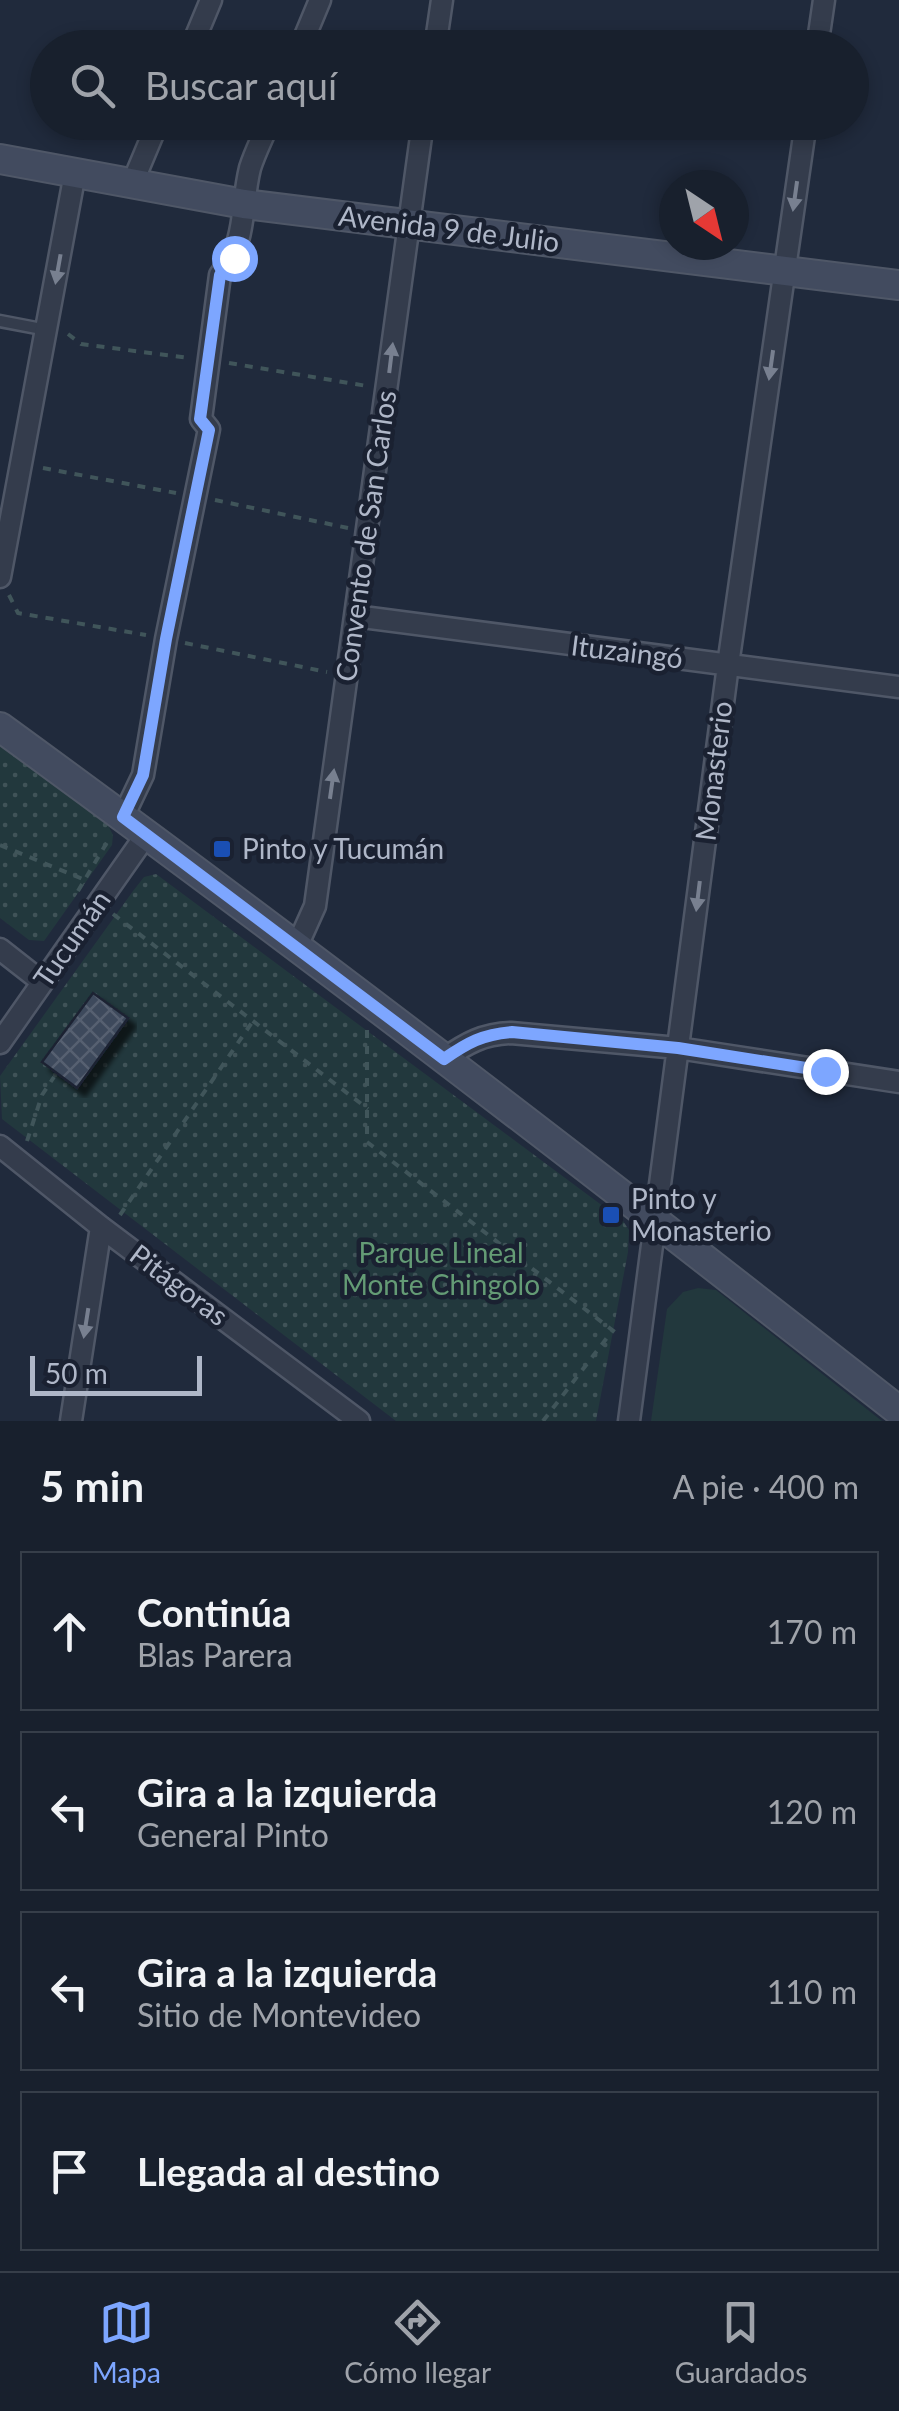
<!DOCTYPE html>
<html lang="es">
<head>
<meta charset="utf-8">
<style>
  :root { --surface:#18202d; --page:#212835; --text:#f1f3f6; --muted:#9fa3aa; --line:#363e49; --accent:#7da6ff }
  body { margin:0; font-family:Lato,sans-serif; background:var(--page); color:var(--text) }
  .compass { position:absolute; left:659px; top:170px; width:90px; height:90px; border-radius:50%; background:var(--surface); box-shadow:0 5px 15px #0003; rotate:145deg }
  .scale { position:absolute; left:30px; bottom:25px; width:172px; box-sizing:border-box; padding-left:10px; border:5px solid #afb7c8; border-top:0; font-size:28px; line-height:35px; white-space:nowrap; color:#afb7c8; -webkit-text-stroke:8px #1a2131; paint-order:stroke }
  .stop { position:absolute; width:30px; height:30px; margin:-22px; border:8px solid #7da6ff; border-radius:50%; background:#fff }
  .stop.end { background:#7da6ff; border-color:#fff; box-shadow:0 2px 10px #0008 }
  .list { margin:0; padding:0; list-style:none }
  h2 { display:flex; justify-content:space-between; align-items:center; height:130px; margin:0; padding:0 40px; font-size:42px }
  h2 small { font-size:32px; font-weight:400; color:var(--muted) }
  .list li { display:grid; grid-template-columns:65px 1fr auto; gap:30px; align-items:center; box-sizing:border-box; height:160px; margin:0 20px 20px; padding:0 20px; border:2px solid var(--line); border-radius:0px }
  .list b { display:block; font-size:38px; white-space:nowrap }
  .list p { margin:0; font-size:32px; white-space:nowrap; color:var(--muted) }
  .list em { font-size:32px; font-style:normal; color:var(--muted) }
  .icon { flex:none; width:55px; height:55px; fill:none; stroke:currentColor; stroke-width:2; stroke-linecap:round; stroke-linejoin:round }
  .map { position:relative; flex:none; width:899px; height:1421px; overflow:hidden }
  .search { position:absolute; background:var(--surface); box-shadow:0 5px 15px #0003; left:30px; right:30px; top:30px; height:110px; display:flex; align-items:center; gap:25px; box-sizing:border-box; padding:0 35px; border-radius:55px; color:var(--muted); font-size:38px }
  .sheet { height:850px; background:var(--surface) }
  nav { display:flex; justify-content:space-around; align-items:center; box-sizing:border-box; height:140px; border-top:2px solid var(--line); background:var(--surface); font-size:28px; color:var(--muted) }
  nav a { display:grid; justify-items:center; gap:5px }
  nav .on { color:var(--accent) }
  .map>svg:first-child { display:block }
  .grass { fill:#22383d }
  .park { fill:url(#park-dots) }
  .building { fill:url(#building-cross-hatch); stroke:#1c2333; stroke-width:2.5; filter:url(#shadow) }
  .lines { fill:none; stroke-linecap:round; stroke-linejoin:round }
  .lane-casing { stroke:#4f5767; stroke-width:15 }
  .street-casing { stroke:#4f5767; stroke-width:25 }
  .secondary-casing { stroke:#4f5767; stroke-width:32 }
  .path { stroke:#40555a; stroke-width:4; stroke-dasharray:8 8; stroke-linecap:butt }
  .lane { stroke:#343c4c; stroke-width:10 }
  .street { stroke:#343c4c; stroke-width:20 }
  .secondary { stroke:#424b5f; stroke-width:28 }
  .oneway { fill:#788090 }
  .route { stroke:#7da6ff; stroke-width:12 }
  .transit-dot { fill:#1a4fb4; stroke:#1a2131; stroke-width:4 }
  .labels { text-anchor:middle; stroke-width:9; stroke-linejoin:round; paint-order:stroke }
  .street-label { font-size:28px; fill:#afb7c8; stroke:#1a2131 }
  .poi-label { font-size:28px; fill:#afb7c8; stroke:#1a2131; text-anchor:start }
  .park-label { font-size:28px; fill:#649b75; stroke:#1a2131 }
</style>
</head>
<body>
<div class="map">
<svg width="899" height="1421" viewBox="0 0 899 1421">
  <defs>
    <pattern id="park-dots" width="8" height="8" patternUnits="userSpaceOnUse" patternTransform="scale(2.5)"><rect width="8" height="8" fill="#22383d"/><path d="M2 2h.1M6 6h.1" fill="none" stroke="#405358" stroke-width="1.8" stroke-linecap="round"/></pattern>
    <pattern id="building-cross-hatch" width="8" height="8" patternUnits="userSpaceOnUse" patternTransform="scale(2.5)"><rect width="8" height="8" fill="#3c485b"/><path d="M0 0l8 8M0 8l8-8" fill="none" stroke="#566071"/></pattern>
    <filter id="shadow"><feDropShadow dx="8" dy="8" stdDeviation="2.5" flood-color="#0009"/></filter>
  </defs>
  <rect width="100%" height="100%" fill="#202a3c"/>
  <path class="grass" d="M698,1288L716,1290L882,1421H651L667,1309L683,1292Z"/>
  <path class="park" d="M0,743L108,825L113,835L112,845L44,941L29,940L0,918Z
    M156,874L623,1221L629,1230L628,1252L596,1421H396L2,1119L0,1076L133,891L144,877Z"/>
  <path class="building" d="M93,993L128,1018L77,1088L42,1062Z"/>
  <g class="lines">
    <defs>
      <path id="lane" d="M0,321L47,330"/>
      <path id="street" d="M191,48L211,0
        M300,48L320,0
        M435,48L442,0
        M817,48L824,0
        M132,184L158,122
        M0,577L75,173
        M355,616L899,687
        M123,817L143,775L166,639L209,429L201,419L220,275C248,239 240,209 250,168C255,152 263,137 269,122
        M297,946L315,906L423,122
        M0,949L42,982
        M0,1043L146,835
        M444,1059C467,1043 483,1034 511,1033L678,1048L899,1082
        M0,1146L101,1227L359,1421
        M71,1421L101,1227
        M629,1421L728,665L806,122"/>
      <path id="secondary" d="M0,159L244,204L899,285
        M0,727C305,949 603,1179 899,1411"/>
    </defs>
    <use href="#lane" class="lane-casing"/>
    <use href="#street" class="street-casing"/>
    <use href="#secondary" class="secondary-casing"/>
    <path class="path" d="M68,334L81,344L189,358
      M229,363L367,386
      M43,468L176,493
      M215,500L348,528
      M9,595L18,613L146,635
      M185,643L327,672
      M0,845L85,880
      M78,891L109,839
      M113,914L368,1109
      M367,1030V1142L620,1336
      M27,1141L42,1095L54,1077
      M120,1215L253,1021
      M543,1421L613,1330"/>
    <use href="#lane" class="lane"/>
    <use href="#street" class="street"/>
    <use href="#secondary" class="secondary"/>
  </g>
  <defs><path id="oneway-solid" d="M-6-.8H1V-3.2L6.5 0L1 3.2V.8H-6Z" transform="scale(2.5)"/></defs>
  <g class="oneway">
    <use href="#oneway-solid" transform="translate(795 196) rotate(98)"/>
    <use href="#oneway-solid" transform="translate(58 269) rotate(100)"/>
    <use href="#oneway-solid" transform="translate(391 358) rotate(-83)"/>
    <use href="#oneway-solid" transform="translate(771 365) rotate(98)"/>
    <use href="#oneway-solid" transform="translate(332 784) rotate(-82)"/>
    <use href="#oneway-solid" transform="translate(698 896) rotate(97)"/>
    <use href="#oneway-solid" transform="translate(86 1323) rotate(99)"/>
  </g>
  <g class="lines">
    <path class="route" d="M234,258L220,275L200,419L209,430L166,639L143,775L123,817L444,1059C467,1043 483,1034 512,1032L678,1048L825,1071"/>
  </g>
  <g class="transit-dot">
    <rect x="212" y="839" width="20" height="20" rx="5"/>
    <rect x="601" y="1205" width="20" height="20" rx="5"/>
  </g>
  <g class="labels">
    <g class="street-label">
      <text transform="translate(449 229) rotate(7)" y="10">Avenida 9 de Julio</text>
      <text transform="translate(366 536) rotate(-82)" y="10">Convento de San Carlos</text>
      <text transform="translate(627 652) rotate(7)" y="10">Ituzaingó</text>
      <text transform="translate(714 771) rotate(-83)" y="10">Monasterio</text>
      <text transform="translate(72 939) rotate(-55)" y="10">Tucumán</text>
      <text transform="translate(179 1285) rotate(37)" y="10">Pitágoras</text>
    </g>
    <g class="poi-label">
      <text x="242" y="859">Pinto y Tucumán</text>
      <text x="631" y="1209">Pinto y<tspan x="631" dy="32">Monasterio</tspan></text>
    </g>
    <g class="park-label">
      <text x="441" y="1263">Parque Lineal<tspan x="441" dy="32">Monte Chingolo</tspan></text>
    </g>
  </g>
</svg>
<svg class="compass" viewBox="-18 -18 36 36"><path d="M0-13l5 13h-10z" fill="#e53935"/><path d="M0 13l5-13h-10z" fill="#9fa3aa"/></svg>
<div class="scale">50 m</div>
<div class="stop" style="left:234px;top:258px"></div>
<div class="stop end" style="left:825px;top:1071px"></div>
<div class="search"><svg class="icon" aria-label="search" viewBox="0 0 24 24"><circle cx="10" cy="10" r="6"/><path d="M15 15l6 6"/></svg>Buscar aquí</div>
</div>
<section class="sheet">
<h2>5 min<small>A pie · 400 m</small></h2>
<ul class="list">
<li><svg class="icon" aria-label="ahead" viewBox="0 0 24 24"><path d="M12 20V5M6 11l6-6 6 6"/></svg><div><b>Continúa</b><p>Blas Parera</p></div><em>170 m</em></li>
<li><svg class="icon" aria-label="left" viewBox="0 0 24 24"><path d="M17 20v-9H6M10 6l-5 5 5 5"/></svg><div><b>Gira a la izquierda</b><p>General Pinto</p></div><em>120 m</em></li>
<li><svg class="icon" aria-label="left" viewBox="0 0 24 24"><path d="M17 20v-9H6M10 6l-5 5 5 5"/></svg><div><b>Gira a la izquierda</b><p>Sitio de Montevideo</p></div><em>110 m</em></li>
<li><svg class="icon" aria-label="arrive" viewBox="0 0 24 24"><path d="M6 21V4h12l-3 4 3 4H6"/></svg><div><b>Llegada al destino</b></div></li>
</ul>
</section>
<nav>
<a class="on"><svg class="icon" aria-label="map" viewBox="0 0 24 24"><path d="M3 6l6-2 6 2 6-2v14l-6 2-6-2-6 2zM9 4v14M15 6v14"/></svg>Mapa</a>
<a><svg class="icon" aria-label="directions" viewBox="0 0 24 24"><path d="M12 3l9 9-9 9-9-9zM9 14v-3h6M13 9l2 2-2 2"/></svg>Cómo llegar</a>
<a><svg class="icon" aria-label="saved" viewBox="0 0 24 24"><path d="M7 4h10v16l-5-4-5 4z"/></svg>Guardados</a>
</nav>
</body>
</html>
